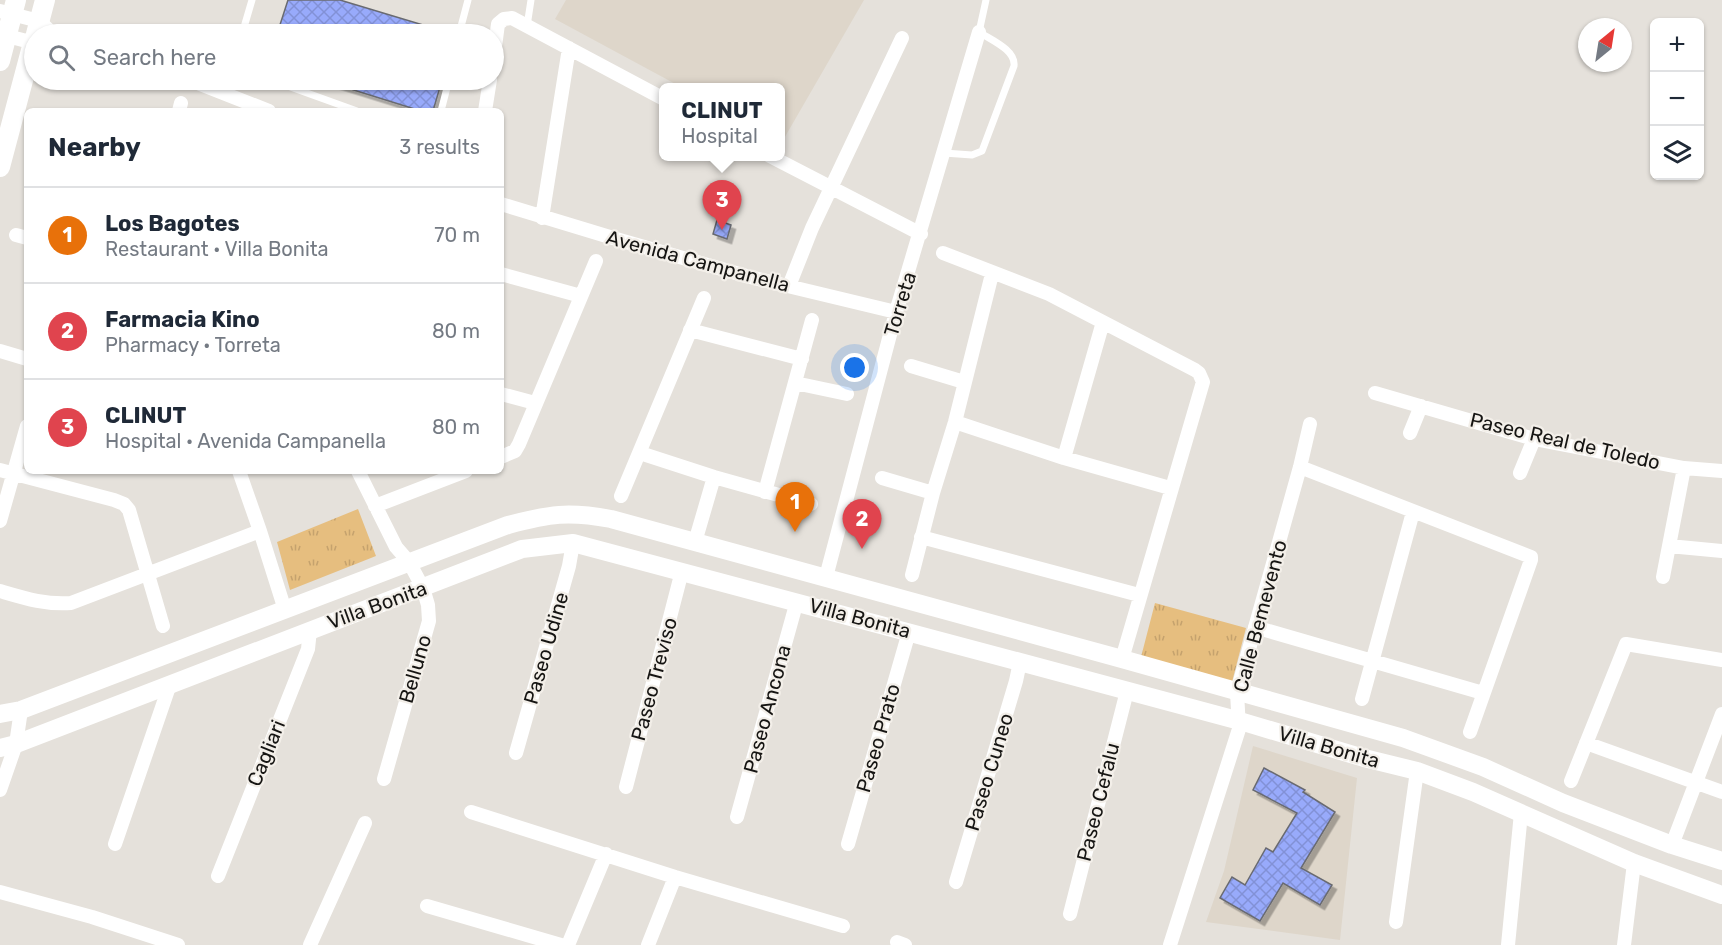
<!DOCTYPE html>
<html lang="en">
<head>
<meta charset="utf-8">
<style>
  :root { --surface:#fff; --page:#f2f2f3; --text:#1f2937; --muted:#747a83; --line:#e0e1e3; --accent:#3d46ba }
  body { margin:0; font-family:Rubik,sans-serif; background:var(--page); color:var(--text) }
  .controls { position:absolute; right:18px; top:18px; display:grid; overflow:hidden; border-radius:9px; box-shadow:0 2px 4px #0004 }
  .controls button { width:54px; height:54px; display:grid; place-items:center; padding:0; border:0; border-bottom:2px solid var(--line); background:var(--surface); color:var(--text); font:30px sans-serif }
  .compass { position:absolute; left:1578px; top:18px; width:54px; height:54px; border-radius:50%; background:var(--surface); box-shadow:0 2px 4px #0004; rotate:30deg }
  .you { position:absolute; left:855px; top:368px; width:21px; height:21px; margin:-15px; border:4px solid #fff; border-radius:50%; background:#1a73e8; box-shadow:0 0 0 9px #1a73e833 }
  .badge { display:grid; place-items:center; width:39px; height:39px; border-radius:50%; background:var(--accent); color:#fff; font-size:20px; font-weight:700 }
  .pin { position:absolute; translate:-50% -50px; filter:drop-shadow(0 2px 3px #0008) }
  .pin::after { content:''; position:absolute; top:32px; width:21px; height:18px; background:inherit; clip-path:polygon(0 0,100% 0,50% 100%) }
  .popup { position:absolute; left:659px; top:83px; width:126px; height:78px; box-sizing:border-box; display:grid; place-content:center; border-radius:9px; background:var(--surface); filter:drop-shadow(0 2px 4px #0005); font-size:20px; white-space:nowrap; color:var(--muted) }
  .popup b { font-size:22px; color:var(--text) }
  .popup::after { content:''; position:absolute; left:50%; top:100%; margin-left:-12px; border:12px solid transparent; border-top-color:var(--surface) }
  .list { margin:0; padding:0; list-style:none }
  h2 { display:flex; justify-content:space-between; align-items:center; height:78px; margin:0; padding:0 24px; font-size:26px }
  h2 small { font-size:20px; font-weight:400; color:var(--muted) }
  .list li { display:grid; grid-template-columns:39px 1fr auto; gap:18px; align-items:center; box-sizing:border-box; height:96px; padding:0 24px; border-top:2px solid var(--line) }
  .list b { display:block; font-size:22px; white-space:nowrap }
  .list p { margin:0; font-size:20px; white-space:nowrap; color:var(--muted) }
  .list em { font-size:20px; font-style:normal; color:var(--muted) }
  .icon { flex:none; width:33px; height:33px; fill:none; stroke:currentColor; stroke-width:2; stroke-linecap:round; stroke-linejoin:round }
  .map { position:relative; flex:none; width:1722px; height:945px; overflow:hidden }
  .search { position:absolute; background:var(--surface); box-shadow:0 2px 4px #0004; left:24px; top:24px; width:480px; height:66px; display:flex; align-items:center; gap:15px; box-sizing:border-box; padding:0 21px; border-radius:33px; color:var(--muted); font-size:22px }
  .panel { position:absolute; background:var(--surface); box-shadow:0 2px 4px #0004; left:24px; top:108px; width:480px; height:366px; border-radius:9px }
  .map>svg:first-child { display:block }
  .built { fill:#ded6ca }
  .park { fill:url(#park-tufts) }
  .building { fill:url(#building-cross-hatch); stroke:#696b71; stroke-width:1.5; filter:url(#shadow) }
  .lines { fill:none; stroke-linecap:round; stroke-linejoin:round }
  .service { stroke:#fff; stroke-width:7 }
  .minor { stroke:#fff; stroke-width:14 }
  .tertiary { stroke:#fff; stroke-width:18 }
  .secondary { stroke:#fff; stroke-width:20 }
  .labels { text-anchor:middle; stroke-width:4.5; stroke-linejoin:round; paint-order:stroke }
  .street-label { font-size:20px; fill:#161513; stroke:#f3efe9 }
</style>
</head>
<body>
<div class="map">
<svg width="1722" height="945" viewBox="0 0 1722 945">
  <defs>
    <pattern id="park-tufts" width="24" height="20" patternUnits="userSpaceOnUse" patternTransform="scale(1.5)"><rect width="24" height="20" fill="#e6be7f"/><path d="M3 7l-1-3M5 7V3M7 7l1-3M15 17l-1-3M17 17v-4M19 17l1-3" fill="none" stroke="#c5a26d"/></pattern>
    <pattern id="building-cross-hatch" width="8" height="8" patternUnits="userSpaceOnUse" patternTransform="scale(1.5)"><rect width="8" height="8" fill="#98aafb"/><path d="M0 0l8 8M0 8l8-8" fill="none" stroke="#8291d6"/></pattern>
    <filter id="shadow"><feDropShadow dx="4.5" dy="4.5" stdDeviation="0" flood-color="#0004"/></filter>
  </defs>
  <rect width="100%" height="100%" fill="#e5e1db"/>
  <path class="built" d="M566,0H864L782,142L780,88L681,87L555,19Z
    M1253,746L1357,778L1340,940L1206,922L1224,871Z"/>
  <path class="park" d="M358,509L376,556L290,590L277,542Z
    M1155,603L1246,628L1232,682L1141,657Z"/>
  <path class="building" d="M288,0H340L443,31L442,34H277Z
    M329,80H442L433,111H421L328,82Z
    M717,220L731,225L727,239L713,234Z
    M1264,768L1305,790L1303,792L1335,812L1301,868L1332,885L1320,905L1283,883L1260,921L1220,898L1232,877L1245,885L1266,848L1273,852L1297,813L1253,790Z"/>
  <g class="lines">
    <path class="service" d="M527,26L531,0
      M242,34L252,0
      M459,34L468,0
      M271,80L357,111
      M223,93L228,80
      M441,111L449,80
      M944,153L972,155L982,151L1014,66C1016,50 991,40 979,32L986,0"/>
    <path class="minor" d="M0,11L39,21L53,34
      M0,34L34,43
      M494,54L498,24L504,19L512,18L664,99
      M190,80L269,111
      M179,111L181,103
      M485,111L490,80
      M770,156L921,234
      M501,204L623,241L750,277L896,312
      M542,218L569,48
      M16,235L27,238
      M943,253L1049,294L1195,370L1199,373L1203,382L1122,659
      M501,274L581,296
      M789,286L812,228L902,38
      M690,330L802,359
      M0,351L27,359
      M911,366L964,382
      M795,383L847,394
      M1375,393L1534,439L1684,468L1722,471
      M501,394L535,403
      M955,422L1064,458L1170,488
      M1410,433L1421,406
      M640,453L714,477L811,504
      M501,457L515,451L519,444L596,261
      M1064,458L1103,322
      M1300,467L1531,557V560L1470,732
      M0,470L114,500L124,504L129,510L163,626
      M239,471L260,531L285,610
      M358,471L396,547L409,562L423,588L428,605L429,621L384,779
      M1520,473L1534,439
      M882,478L933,493
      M765,492L812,320
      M621,496L704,298
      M375,506L466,471
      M0,521L27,426
      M921,537L1139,595
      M695,542L714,477
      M1669,546L1722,551
      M912,575L933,493L955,422L992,274
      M826,577L896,312L979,32
      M1663,577L1684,468
      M0,591C24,598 46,605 71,603L260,531
      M1255,627L1483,693
      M1362,699L1413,512
      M1586,743L1722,792
      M516,753L569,566L573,543
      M1571,781L1626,644L1722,660
      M626,787L682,571
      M0,790L16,744L21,710
      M471,812L675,877L843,926
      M737,817L797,601
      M115,844L169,687
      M848,844L909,632
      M1672,845L1722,714
      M218,876L308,649L310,630
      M956,882L1016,681L1020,662
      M0,892L92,917L178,945
      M427,906L561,945
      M1070,914L1127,691
      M1396,922L1417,771
      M897,942L905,945
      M310,945L365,823
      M568,945L606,854
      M648,945L675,877
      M1170,945L1239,729L1237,692L1300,467L1310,424
      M1508,945L1521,813
      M1624,945L1634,863"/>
    <path class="tertiary" d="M0,714L21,710L508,525C550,514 568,511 611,519L1122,659L1403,738L1483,767L1563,803L1672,845L1722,861
      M0,748L16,744L522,549L573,543L1020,662L1240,721L1364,758L1417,771L1473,792L1634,863L1722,895"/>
    <path class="secondary" d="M36,34L45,0
      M0,61L16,0
      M0,167L34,39"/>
  </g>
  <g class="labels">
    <g class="street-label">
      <text transform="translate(698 261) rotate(15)" y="7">Avenida Campanella</text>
      <text transform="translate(900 304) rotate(-73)" y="7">Torreta</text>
      <text transform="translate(1565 441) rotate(13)" y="7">Paseo Real de Toledo</text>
      <text transform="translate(377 605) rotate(-20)" y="7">Villa Bonita</text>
      <text transform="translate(1260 616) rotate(-75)" y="7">Calle Bemevento</text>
      <text transform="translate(860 618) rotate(15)" y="7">Villa Bonita</text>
      <text transform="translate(546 648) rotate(-74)" y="7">Paseo Udine</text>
      <text transform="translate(415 669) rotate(-74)" y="7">Belluno</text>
      <text transform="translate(654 679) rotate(-75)" y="7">Paseo Treviso</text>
      <text transform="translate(767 709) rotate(-75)" y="7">Paseo Ancona</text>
      <text transform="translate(878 738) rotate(-74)" y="7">Paseo Prato</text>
      <text transform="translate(1329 747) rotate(16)" y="7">Villa Bonita</text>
      <text transform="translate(266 753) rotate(-68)" y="7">Cagliari</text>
      <text transform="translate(989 772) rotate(-73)" y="7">Paseo Cuneo</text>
      <text transform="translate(1098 802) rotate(-76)" y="7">Paseo Cefalu</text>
    </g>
  </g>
</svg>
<div class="controls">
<button>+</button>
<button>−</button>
<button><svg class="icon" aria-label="layers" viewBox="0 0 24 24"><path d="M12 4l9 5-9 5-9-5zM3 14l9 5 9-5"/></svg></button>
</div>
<svg class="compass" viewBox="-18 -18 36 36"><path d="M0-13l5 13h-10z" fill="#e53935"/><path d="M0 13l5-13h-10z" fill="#747a83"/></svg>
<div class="you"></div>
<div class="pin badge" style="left:795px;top:532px;background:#e8710a">1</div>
<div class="pin badge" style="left:862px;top:549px;background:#e0444e">2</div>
<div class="pin badge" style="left:722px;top:230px;background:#e0444e">3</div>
<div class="popup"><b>CLINUT</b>Hospital</div>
<div class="search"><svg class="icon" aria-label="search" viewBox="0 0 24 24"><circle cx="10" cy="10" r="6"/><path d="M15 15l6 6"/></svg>Search here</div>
<section class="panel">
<h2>Nearby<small>3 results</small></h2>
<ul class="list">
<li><span class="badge" style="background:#e8710a">1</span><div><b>Los Bagotes</b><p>Restaurant · Villa Bonita</p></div><em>70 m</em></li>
<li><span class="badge" style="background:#e0444e">2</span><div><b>Farmacia Kino</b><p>Pharmacy · Torreta</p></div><em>80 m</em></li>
<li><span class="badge" style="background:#e0444e">3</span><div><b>CLINUT</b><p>Hospital · Avenida Campanella</p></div><em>80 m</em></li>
</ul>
</section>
</div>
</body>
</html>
